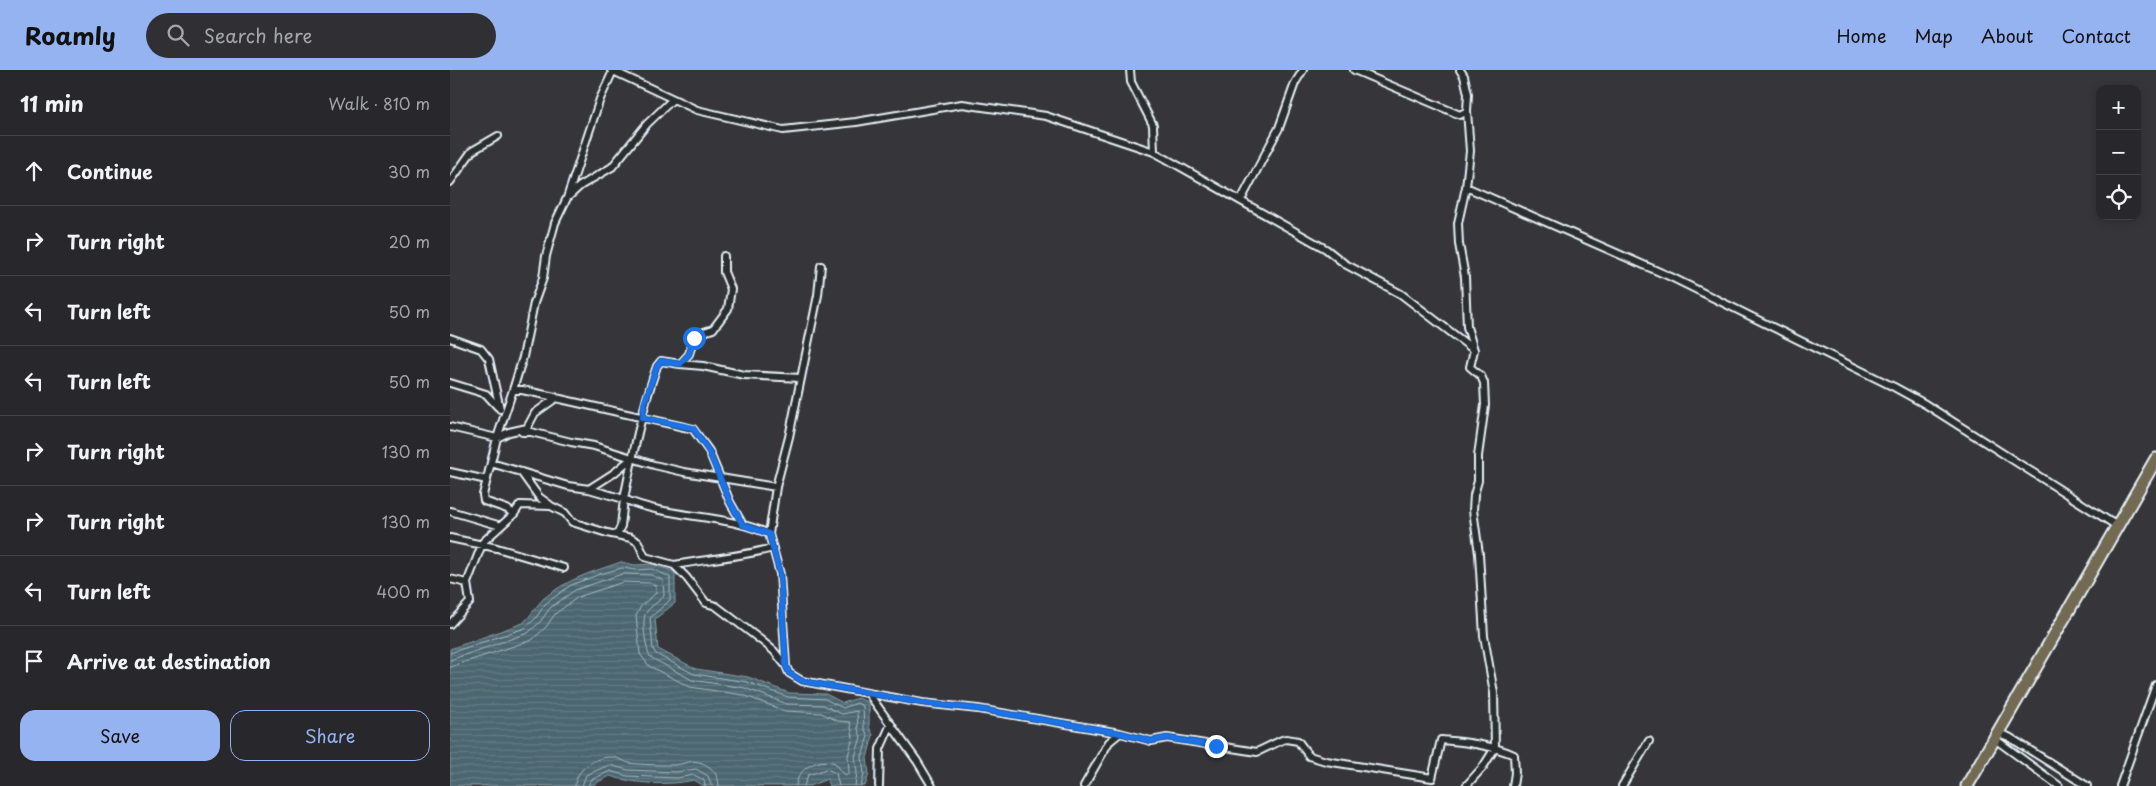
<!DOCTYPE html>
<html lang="en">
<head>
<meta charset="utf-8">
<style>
  :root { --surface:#28282c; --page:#303034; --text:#f1f3f6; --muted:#a5a6a9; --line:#444448; --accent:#95b2f1 }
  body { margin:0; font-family:"Playpen Sans",sans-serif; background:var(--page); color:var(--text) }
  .controls { position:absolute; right:15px; top:15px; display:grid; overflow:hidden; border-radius:10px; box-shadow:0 2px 8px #0003 }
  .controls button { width:45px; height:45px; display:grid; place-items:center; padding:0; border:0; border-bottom:1px solid var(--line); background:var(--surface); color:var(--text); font:25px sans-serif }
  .stop { position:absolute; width:15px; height:15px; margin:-11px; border:4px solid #1a73e8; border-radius:50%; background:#fff }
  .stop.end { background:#1a73e8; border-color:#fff; box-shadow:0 1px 5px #0008 }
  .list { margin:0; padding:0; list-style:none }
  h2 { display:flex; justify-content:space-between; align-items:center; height:65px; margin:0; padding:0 20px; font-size:21px }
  h2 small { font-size:16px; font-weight:400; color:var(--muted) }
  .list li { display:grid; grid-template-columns:32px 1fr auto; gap:15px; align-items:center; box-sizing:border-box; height:70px; padding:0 20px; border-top:1px solid var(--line) }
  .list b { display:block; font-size:19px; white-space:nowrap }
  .list em { font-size:16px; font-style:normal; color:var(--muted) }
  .actions { display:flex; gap:10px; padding:15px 20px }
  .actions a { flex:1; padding:11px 0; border:1px solid var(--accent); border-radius:15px; text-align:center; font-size:18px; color:var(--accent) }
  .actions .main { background:var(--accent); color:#111 }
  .icon { flex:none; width:28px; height:28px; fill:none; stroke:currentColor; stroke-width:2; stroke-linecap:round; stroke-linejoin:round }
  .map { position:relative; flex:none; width:1706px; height:716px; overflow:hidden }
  header { display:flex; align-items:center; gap:30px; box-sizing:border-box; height:70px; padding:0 25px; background:var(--accent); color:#111 }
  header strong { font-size:24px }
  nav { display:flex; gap:28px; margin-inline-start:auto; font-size:18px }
  .search { width:350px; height:45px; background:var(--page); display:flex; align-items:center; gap:12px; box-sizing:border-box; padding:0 18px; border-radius:28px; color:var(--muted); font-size:19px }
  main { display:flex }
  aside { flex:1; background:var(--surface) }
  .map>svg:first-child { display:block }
  .water { fill:url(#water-rules); stroke:#8a9ea6 }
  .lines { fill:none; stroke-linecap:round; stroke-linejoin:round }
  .shore { stroke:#a9b9c2; stroke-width:1 }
  .street-casing { stroke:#e8f1f8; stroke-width:10 }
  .highway-casing { stroke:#e8f1f8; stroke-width:15 }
  .street { stroke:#2a2d2e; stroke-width:6 }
  .highway { stroke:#736b52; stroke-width:11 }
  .route { stroke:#1a73e8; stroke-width:6 }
</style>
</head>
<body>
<header>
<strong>Roamly</strong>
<div class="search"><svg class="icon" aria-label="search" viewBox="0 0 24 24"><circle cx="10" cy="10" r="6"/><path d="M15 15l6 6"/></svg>Search here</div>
<nav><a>Home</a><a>Map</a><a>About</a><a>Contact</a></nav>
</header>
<main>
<aside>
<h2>11 min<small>Walk · 810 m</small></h2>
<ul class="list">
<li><svg class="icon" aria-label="ahead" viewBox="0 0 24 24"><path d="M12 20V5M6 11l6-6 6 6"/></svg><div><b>Continue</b></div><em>30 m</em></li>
<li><svg class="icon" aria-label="right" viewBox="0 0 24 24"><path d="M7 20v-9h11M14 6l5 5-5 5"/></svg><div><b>Turn right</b></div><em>20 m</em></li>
<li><svg class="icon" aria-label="left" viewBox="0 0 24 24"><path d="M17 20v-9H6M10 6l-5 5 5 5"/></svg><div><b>Turn left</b></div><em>50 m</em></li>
<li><svg class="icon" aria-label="left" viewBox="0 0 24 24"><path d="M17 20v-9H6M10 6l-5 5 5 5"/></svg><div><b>Turn left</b></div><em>50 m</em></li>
<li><svg class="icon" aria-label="right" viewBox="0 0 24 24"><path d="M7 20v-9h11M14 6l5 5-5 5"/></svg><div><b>Turn right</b></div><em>130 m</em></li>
<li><svg class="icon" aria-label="right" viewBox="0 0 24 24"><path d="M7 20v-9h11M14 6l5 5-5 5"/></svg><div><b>Turn right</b></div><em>130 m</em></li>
<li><svg class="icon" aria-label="left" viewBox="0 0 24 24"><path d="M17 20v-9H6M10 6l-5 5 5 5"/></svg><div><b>Turn left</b></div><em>400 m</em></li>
<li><svg class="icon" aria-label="arrive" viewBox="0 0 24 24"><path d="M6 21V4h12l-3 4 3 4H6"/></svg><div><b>Arrive at destination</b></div></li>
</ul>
<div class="actions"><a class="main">Save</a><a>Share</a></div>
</aside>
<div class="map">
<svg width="1706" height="716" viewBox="0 0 1706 716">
  <defs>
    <pattern id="water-rules" width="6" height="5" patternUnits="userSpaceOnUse" patternTransform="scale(1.25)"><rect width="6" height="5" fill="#4b6670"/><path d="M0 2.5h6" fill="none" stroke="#657c85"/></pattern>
  </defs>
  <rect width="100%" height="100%" fill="#36363a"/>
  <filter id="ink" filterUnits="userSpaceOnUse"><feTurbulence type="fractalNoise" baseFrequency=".02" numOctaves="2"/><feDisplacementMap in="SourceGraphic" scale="10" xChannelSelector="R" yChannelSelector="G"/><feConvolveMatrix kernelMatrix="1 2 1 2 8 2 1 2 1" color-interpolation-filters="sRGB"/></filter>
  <g filter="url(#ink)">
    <path class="water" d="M171,492L185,495L202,494L225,502V533L205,549L208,579L246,599L298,607L339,623L376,624L393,633L408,628L419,633V657L423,665L417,688L419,704L415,716H379L377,709L360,716H254L244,710C217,716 185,714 160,706L140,716H0V579L73,553C81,546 86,536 93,529C117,509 142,502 171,492Z"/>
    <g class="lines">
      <path class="shore" d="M0,583L75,558L86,548L95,534L121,515L150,504L172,498L185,500L202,499L220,507V530L200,548L203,579L206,584L244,604L297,612L338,627L375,629L393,638L407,633L413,636L414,658L418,666L412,687L414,704L411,716
        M0,590L78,563L90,552L100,538L125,520L172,504L201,505L213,510L214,526C209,532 200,536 196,543C191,549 196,580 200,587L242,610L295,618L337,634L373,635L392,644L407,641L408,659L411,667L405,687L407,703L405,716
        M0,597L82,570L96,557L105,544L128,527L173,512L200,513L206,516V523L191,536L186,546L190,584L199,596L240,617L293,625L335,641L371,643L388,651L400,652L403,667L398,686L399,704L395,705L385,693C369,687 347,698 346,716
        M125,716C125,700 145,687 160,687C167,687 173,691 179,693C191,695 213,695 225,695C234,694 243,689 252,693C262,697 269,705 269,716
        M132,716L136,705L159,695L178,700L226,702L246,699L258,706L262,716
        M138,716L141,710L160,701L177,706L227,708L244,705L254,710L255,716
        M354,716L358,705L376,699L386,703L389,716"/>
      <defs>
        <path id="street" d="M161,0L247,40L333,60L406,52L512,34L596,46L704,82L876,179L895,194L951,224L1024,280
          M680,0L681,12L703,55L704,82
          M904,0L1010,45L1017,41
          M1010,0L1014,6L1018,24L1017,41L1020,81L1016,117L1221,207L1444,317L1475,334L1667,456
          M0,112L22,81L48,66
          M1016,117L1008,153L1009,174L1015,207L1017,257L1024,280L1020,297L1031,306L1034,313L1035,335L1028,386V411L1024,425L1023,440L1029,484L1034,566L1044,623L1045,678L1033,697L1016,716
          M118,127L130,116L162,97L197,54L223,29
          M791,130L829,58L845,13L853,0
          M0,268L31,279L39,289L50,339
          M230,294L253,296L294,305L351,308
          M0,313L36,324L48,337
          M63,320L73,287L84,233L93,208L96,186L105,153L117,128L150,29L163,1
          M0,357L47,368L59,362L77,358L85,343L106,328L243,359L259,381L280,432L293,455
          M72,362H81L121,372L144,376L204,395L234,402L326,417
          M41,393L118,416L139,419L174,429C183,384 192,339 207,296L211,291L230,294L239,284L244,268L254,262L263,259L278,239L281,219L274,202V186
          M0,402L37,410
          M71,402L89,427L100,435
          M139,419L164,403L182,388
          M0,441L51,456
          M64,444L70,435L101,436L115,443L122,452L157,463L181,468L188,472L195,487L224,495L236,507L256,533L266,536L312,571L324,581L336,596
          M319,464L326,417L339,367L368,225L371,196
          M167,465L171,456L174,429C219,449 273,443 319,464L330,504L336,596L339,603L352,611L472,633L528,639L670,663
          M0,468L47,478L114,498
          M224,495C258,489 289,487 323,478
          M0,509L17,513
          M0,554L20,532L17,513L33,472L64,444L57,439L34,431L33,425L47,368L63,320H72L105,327
          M418,623L467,691L482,716
          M1548,663L1559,667L1637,716
          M1545,669L1609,716
          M429,716L430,679L441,654
          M634,716L659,672L670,663L701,671L717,668L807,682L832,670L836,669L848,671L859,686L876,691L982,708L991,670C1015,672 1042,675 1064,685L1065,703L1063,716
          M1172,716L1199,671
          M1670,716L1706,615"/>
        <path id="highway" d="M1517,716L1706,389"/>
      </defs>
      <use href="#street" class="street-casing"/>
      <use href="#highway" class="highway-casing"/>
      <use href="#street" class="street"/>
      <use href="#highway" class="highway"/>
    </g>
  </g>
  <g class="lines" filter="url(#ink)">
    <path class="route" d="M244,268L239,284L230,294L211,291L207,296L194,334L193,348L243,358L259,382L280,432L293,455L319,464L330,504L336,596L339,603L352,611L472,633L528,639L670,663L701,671L717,668L766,676"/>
  </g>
</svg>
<div class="controls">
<button>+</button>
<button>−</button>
<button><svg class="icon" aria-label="locate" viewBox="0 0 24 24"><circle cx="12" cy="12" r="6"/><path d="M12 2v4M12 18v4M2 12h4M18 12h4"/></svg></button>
</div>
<div class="stop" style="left:244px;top:268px"></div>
<div class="stop end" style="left:766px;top:676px"></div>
</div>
</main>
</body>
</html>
